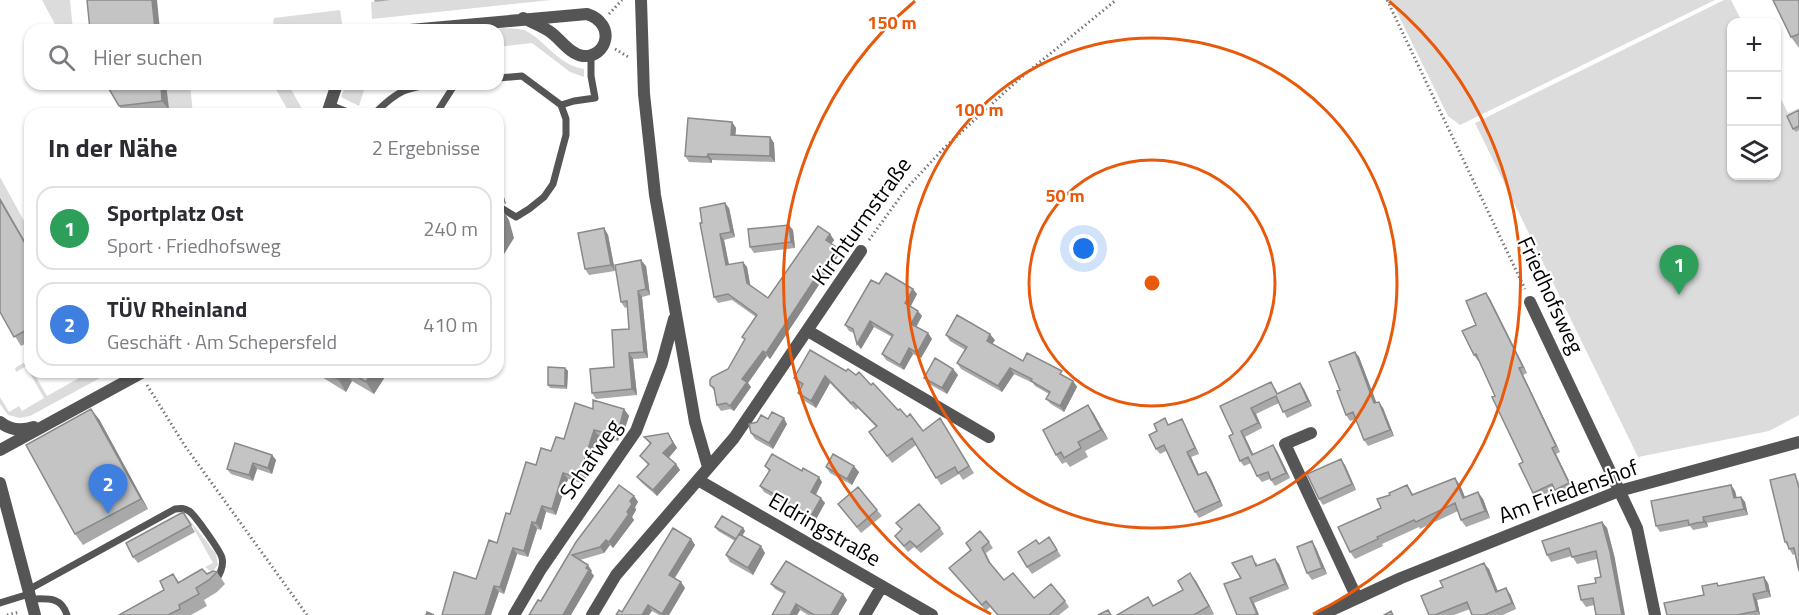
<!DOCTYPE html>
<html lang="de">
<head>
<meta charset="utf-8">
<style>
  :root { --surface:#fff; --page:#f7f7f7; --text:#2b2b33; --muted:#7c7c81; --line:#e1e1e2; --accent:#0f766e }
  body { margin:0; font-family:"Titillium Web",sans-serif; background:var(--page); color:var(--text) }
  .controls { position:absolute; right:18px; top:18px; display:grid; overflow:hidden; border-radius:12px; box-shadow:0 2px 4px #0004 }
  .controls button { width:54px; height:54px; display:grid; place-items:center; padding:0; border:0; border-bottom:2px solid var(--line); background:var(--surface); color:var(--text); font:30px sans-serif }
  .you { position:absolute; left:1084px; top:249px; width:21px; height:21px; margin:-15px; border:4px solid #fff; border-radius:50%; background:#1a73e8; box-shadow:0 0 0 9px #1a73e833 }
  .badge { display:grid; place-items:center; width:39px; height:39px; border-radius:50%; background:var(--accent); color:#fff; font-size:20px; font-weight:700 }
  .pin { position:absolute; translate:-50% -50px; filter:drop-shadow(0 2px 3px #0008) }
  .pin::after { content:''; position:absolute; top:32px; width:21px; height:18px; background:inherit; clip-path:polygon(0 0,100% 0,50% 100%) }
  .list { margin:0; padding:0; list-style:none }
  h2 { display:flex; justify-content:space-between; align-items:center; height:78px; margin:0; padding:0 24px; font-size:26px }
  h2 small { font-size:20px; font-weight:400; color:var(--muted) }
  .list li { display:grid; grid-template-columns:39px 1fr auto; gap:18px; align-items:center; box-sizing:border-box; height:84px; margin:0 12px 12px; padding:0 12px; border:2px solid var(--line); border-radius:18px }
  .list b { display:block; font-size:22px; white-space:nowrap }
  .list p { margin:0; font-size:20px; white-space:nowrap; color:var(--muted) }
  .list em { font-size:20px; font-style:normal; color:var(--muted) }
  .icon { flex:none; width:33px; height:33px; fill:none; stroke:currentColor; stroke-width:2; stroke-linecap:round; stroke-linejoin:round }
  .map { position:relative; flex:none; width:1799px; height:615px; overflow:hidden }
  .search { position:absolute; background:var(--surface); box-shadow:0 2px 4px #0004; left:24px; top:24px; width:480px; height:66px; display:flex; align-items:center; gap:15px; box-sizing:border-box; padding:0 21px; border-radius:18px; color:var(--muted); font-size:22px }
  .panel { position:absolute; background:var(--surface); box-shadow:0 2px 4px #0004; left:24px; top:108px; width:480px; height:270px; border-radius:18px }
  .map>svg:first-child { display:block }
  .green { fill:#dcdcdc }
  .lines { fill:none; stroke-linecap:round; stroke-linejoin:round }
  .path { stroke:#777; stroke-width:3; stroke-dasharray:1.5 3; stroke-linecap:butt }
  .service { stroke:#555; stroke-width:7 }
  .minor { stroke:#555; stroke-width:12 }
  .wall { fill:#a9a9a9 }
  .shaded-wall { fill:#898989 }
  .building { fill:#c4c4c4; stroke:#898989; stroke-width:1.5 }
  .ring { fill:none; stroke:#e8590c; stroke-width:3 }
  .labels { text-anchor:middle; stroke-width:4.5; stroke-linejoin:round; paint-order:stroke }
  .street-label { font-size:22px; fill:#000; stroke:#fff }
  .centre { fill:#e8590c; stroke:#fff; stroke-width:3 }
  .ring-label { font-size:18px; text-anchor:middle; font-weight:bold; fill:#e8590c; stroke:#fff; stroke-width:4.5; stroke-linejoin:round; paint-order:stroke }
</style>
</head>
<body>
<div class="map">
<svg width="1799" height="615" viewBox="0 0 1799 615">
  <rect width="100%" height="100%" fill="#fff"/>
  <path class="green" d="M42,0H70L73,30H58Z
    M392,0H551L372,19L371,2Z
    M1391,0H1715L1460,125L1448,116Z
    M1724,0H1731L1742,22H1732V176H1776L1777,91L1788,113L1799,108V415L1769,431L1638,457L1475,123Z
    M340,10L342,23L339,30H277L273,23L274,18Z
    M505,28C512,29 522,28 528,32C548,44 559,65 584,69V77L570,72L532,43L498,47V30H485Z
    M166,84H190L193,114H169Z
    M273,84H288L305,114H290Z
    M346,84H366L359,106L341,97Z
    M0,177L30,232V250L0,198Z
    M30,359V372H33L47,396L81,377L78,372H82L84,375L89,372H111L30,416L20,418L8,415L0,404V397L9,412L19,406L22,411L44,398L26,366L16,372L15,368Z
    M188,518L216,554L218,565L214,570L210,571L205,567L213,563Z"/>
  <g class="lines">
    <path class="path" d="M1387,0L1525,289
      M609,14L622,0
      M615,49L630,58
      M869,240L906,189L944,148L1018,80L1116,0
      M147,385L185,446L307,615
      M7,615L20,612"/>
    <path class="service" d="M498,78L522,76L561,105L574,101L595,98L591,76V55
      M330,105L353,114
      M374,114C398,90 406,87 440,84
      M436,114L455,84
      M498,206L516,217L529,209L544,197L553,184L566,135V119L561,105
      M28,590L175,509C181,508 184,508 189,511C195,515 221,552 222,558C224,566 220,574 216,580
      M31,599C47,599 61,596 67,615
      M0,603L29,594"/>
    <path class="minor" d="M641,0L644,94L655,195L695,422L708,467
      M410,30L587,14C617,24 607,58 583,56C569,54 560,38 549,31C541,26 532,22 523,18
      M327,114L337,84
      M1530,302L1637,528L1655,615
      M808,331L989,437
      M0,422C11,431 22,431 34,427
      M1311,433L1285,444L1357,598
      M0,450L143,372
      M698,480L932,615
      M0,483L35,615
      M514,615L541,569L636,431L662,363L674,319
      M592,615L616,575L734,438L861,251
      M865,615L882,586
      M1321,615L1401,578L1619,491L1799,442"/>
  </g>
  <path class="wall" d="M374,0H392L375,2Z
    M1799,0V48L1791,37Z
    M106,84H166L169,110L137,114H124Z
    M1799,110V130L1796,132L1793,129Z
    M732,122L736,128L735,135L770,137L774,143L775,162L712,160V163L689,162L685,156Z
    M498,188L504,197L506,204L498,201Z
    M0,198L30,250V341L21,346L0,312Z
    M729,208L735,237L724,240L729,264L747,267L750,286L768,298L830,234L834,240L831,244L836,247L840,253L770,359L767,356L748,383L751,387L734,411L730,409L721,411L717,405L715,392L710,385L728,369L745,340L742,337L756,317L732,300L718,303L714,297L702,223Z
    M604,228L608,235L615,271L589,275L585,269Z
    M793,230L795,248L754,253L750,247Z
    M646,266L650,295L642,297L648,358L633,359L637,395L596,399L592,393L614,367L629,329L627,307L625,308L621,302Z
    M879,284L917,294L911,306L922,316L916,327L928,333L932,339L921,358L913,354L904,370L886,360L882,354L892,337L874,327L861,349L857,344L854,333L849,331L845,325Z
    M1490,299L1527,373L1523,375L1560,452L1556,454L1573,489L1560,496L1556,490L1537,499L1533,493L1523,462L1495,396L1479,361H1478L1474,355L1476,325Z
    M946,335L995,340L992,344L1023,361L1066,377L1073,381L1077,387L1064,412L1051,404L1046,399L1049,394L1035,386L1033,383L1014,374L1002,392L961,369L957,363L965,350L950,341Z
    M1355,352L1359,357L1376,403L1383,408L1394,436L1368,446L1364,440L1356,419L1350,421L1346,415L1340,390Z
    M565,368L568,371L567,389L550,388L548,385Z
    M953,369L958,375L947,394L929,384L924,378Z
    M846,371L856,375L871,385L898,410L923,431L940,418L974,473L963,480L959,474L941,485L916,445L892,463L869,432L876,427L858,408L856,410L830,383L816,408L803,400L798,393L801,387L799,385L794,378Z
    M314,372H388L374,394L352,381L346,392Z
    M1275,388L1278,394L1304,389L1312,406L1287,418L1279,403L1256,414L1262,428L1245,437L1253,454L1277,451L1290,478L1275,486L1270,479L1262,482L1257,476L1251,463L1244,466L1240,461L1233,434L1220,406Z
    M1088,405L1094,414L1108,439L1085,451L1088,457L1070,467L1066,462L1062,464L1056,455Z
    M593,409H624L629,416L624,431L621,430L618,441L599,436L584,484L568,479L556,515L546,512L541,530L537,529L528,557L517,554L504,594L499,592L476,579L497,543L510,514L536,465L564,439Z
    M99,419L148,509L83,545L75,534Z
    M768,419L787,424L773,449L755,439L751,433Z
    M1170,425H1185L1199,454L1191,457L1199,475L1206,472L1210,477L1223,506L1199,518L1195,512L1166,451L1160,454L1156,449L1157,431Z
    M668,433L677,448L669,458L680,470L657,496L641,482L637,477L648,465L640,456L650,444L644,437Z
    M272,455L276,460L272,474L257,469L253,481L231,474L227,469Z
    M1345,465L1356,490L1323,505L1319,499Z
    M765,466L822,482L816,495L825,503L815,521L764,492L760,486L769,471Z
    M826,467L859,472L852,485L830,473Z
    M1799,479L1795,554L1793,555L1785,542Z
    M1407,485L1413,494L1460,485L1465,497L1483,499L1490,518L1466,527L1461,520L1458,511L1420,529L1419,527L1382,544L1383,546L1355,559L1350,552L1390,495Z
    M1731,485L1735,491L1737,498L1741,497L1745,502L1748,515L1707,523L1708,527L1693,530L1690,526L1660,532L1656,526Z
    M634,496L638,502L635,507L636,510L632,517L634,520L613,548L610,545L604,553L580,560L592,571L591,572L594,576L541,601L576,542Z
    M838,504L877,510L882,516L861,533Z
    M183,512L195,532L138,563L133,557Z
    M1602,522L1607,528L1615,559L1594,605L1586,607L1581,600L1601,577L1597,559L1577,564L1572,556L1551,562L1547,555Z
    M896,523L940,528L944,534L921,553L914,547L908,552L895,536L902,530Z
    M715,527L743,528L745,531L742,536L765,553L753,575L730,562L726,555L735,541L718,531Z
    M1049,537L1061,556L1032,574L1027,567L1039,544Z
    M691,539L695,545L675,578L685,588L669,615H659L652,611L622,612Z
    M1312,541L1316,548L1327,574L1312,580L1307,573Z
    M989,542L993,548L986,553L992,566L1004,580L1034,598L1065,601L1069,607L1059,615H997L990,607L986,611L949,568L971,550L966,543Z
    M1256,562L1258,566L1279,564L1289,589L1254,603L1259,615H1237L1241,578Z
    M1489,569L1498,591L1510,594L1516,609L1503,615H1472L1470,609L1454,615H1429Z
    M217,572L225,584L217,592L204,600L207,606L191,615H119L164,590L173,574L179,582L207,574Z
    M1196,581L1214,614L1212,615H1117L1154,606L1183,590Z
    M1717,583L1719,586L1768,583L1771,597L1757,600L1760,615H1667L1704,595Z
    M771,584L843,594L847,600L838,615H808L800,610L797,615H772L784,594L775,589Z"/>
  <path class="shaded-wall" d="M152,0H157L160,30H155Z
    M161,84H166L169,110L162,101Z
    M732,122L736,128L735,141L731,135Z
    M770,137L774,143L775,162L770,156Z
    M708,154L712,160V163L707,157Z
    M498,188L504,197L506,204L498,193Z
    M0,198L30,250V252L0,200Z
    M725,203L729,208L735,237L731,232Z
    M501,207L509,220L514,238L498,264V238Z
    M789,225L793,230L795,248L791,242Z
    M604,228L608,235L615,271L611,265Z
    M720,234L724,240L730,271L726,265Z
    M830,234L834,240L830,246L826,240Z
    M836,247L840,253L770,359L766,353Z
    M641,260L646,266L650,295L646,289Z
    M743,262L747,267L751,289L747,283Z
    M913,289L917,294L909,309L905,303Z
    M638,291L642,297L648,358L644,352Z
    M1486,293L1490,299L1527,373L1523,367Z
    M918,311L922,316L915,329L911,324Z
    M870,321L874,327L861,349L857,344Z
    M928,333L932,339L921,358L917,353Z
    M990,334L995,340L991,346L987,341Z
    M909,348L913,354L904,370L900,365Z
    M763,351L767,356L748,383L751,387L734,411L730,406L742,379Z
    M1355,352L1359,357L1379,409L1374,403Z
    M629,353L633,359L637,395L632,389Z
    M565,368L568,371L567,389L565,386Z
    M1010,368L1014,374L1002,392L998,386Z
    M1519,368L1523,375L1560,452L1556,446Z
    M953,369L958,375L947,394L942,388Z
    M342,372H346L352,381L346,392L338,379Z
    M372,372H388L374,394L366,382Z
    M825,376L830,383L816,408L811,401Z
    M1073,381L1077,387L1064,412L1060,406Z
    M1300,383L1304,389L1312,406L1308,401Z
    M1379,402L1383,408L1394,436L1390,430Z
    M1088,405L1094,414L1108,439L1101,430Z
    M1251,408L1256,414L1262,428L1258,423Z
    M91,409L99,419L148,509L141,499Z
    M624,409L629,416L624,431L620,425Z
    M784,418L787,424L773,449L769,443Z
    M1182,419L1185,425L1199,454L1195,448Z
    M617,424L621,430L618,441L614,435Z
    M594,430L599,436L584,484L579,478Z
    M1241,431L1245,437L1256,460L1252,455Z
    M668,433L677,448L667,459L663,453Z
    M1273,445L1277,451L1290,478L1286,473Z
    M1552,448L1556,454L1573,489L1569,483Z
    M1187,452L1191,457L1202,481L1198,475Z
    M272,455L276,460L272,474L268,468Z
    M1341,459L1345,465L1356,490L1352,484Z
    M253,463L257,469L253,481L249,475Z
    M676,464L680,470L657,496L653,490Z
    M854,466L859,472L852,485L847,479Z
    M1206,472L1210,477L1223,506L1220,501Z
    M563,473L568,479L556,515L552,509Z
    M819,477L822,482L814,497L811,492Z
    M1455,478L1460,485L1468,505L1463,498Z
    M1731,485L1735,491L1738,504L1734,498Z
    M1478,492L1483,499L1490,518L1485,511Z
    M634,496L638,502L635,507L636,510L632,517L634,520L613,548L609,542L627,512L630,501Z
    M1741,497L1745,502L1748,515L1744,509Z
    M821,498L825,503L815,521L811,516Z
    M542,506L546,512L541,530L536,523Z
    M1703,517L1707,523L1708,527L1704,522Z
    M532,522L537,529L528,557L524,551Z
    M1602,522L1607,528L1615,559L1625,615H1622Z
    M743,528L745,531L738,543L736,539Z
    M691,539L695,545L673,580L669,575Z
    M606,540L610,545L604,553L600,547Z
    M1312,541L1316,548L1327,574L1322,568Z
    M761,546L765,553L753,575L748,568Z
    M513,548L517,554L504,594L500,587Z
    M1275,559L1279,564L1289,589L1285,584Z
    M1484,563L1489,569L1500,598L1496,592Z
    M588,565L592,571L591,572L594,576L571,615H563Z
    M1190,573L1196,581L1214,614L1209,606Z
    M1764,577L1768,583L1771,597L1767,591Z
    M681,582L685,588L669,615H663L662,614Z
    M494,586L499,592L491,615H485Z
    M1506,588L1510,594L1516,609L1512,603Z
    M843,594L847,600L838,615H831Z
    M1753,594L1757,600L1760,615L1757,611Z
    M1250,598L1254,603L1259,615L1257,614Z
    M796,604L800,610L797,615H790Z
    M648,605L652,611L649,615H642Z"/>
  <path class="building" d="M87,0H152L155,30H90Z
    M1773,0H1799V34L1791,37Z
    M106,84H161L162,101L119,106Z
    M1799,110V126L1793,129L1787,116Z
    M688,118L732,122L731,135L770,137V156L708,154L707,157L685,156Z
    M0,200L30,252V328L14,337L0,312Z
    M725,203L731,232L720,234L726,265L743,262L747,283L768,298L818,226L830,234L826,240L836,247L766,353L763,351L742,379L747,382L730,406L726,403L717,405L714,388L710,385V380L712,377L728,369L745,339L742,337L757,315L728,294L714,297L700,223H702L700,208Z
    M498,206L501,207L505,226L498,238Z
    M789,225L791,242L750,247L748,229Z
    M604,228L611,265L585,269L578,233Z
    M641,260L646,289L638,291L644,352L629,353L632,389L592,393L590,369L614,367L612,330L629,329L627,301L621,302L615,265Z
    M886,273L913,289L905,303L918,311L911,324L928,333L917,353L909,348L900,365L882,354L893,335L870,321L857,344L853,329L845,325L871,280L879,284Z
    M1486,293L1523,367L1519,368L1556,446L1552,448L1569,483L1555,490L1552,484L1533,493L1519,464L1523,462L1492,397L1495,396L1476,354L1474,355L1462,331L1476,325L1466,301Z
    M957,315L990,334L987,341L1023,361L1027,353L1062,371L1060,374L1073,381L1060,406L1046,399L1050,392L1031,381L1032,379L1010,368L998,386L957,363L967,347L946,335Z
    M810,350L846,371L848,369L856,375L859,372L871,385L873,383L898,410L900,409L907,417L910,414L923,431L940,418L969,466L958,473L955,467L936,478L912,438L887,456L869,432L877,426L853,402L851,403L825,376L811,401L798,393L803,384L794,378Z
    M1355,352L1374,403L1379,402L1390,430L1364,440L1353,412L1346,415L1337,391L1340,390L1329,362Z
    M935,358L953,369L942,388L924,378Z
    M548,367L565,368V386L548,385Z
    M325,372H342L338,379Z
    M349,372H372L366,382Z
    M1271,382L1277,394L1300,383L1308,401L1283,412L1276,396L1251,408L1258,423L1241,431L1252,455L1273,445L1286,473L1271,480L1268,472L1257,476L1248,457L1240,461L1229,436L1233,434L1220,406Z
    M593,400L624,409L620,425L617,424L614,435L594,430L579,478L563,473L552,509L542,506L536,523L532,522L524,551L513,548L500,587L494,586L485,615H442L454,572L476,579L489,540L497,543L506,513L510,514L526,462L536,465L541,448L551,451L556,437L564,439L575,403L593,409Z
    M1088,405L1101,430L1078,442L1081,448L1064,458L1061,452L1056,455L1043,430Z
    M91,409L141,499L75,534L26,445Z
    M772,412L784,418L769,443L751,433L749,424L757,422L761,415L768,419Z
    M1165,418L1168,425L1182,419L1195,448L1187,452L1198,475L1206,472L1220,501L1195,512L1164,445L1156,449L1149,435L1157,431L1154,424Z
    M668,433L673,443L663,453L676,464L653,490L637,477L649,464L640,456L651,443L644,437Z
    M235,443L272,455L268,468L253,463L249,475L227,469Z
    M772,454L802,471L803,468L819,477L811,492L821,498L811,516L760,486L770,470L765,466Z
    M833,454L854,466L847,479L826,467Z
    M1341,459L1352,484L1319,499L1307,474Z
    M1795,474L1799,488V571L1794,548L1789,549L1787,542H1785L1770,480Z
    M1455,478L1463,498L1478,492L1485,511L1461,520L1455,503L1416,522L1414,520L1377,537L1378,539L1350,552L1338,527L1381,508L1377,499L1390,495L1389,493L1407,485L1412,495Z
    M619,485L634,496L630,501L632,504L627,512L629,514L609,542L606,540L600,547L572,555L588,565L586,568L589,570L563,615H529L538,600L541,601L576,542Z
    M1731,485L1734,498L1741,497L1744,509L1703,517L1704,522L1696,523L1689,525L1688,520L1656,526L1651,501Z
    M858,487L877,510L857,527L838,504Z
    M919,504L940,528L917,547L910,541L904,546L895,536L902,529L896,523Z
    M183,512L191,525L133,557L126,543Z
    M722,516L743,528L736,539L715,527Z
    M1602,522L1610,552L1622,615H1596L1593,598L1581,600L1578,586L1596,583L1595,578L1601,577L1596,551L1572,557L1569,548L1547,555L1542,541Z
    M673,528L691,539L669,575L681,582L662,614L648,605L642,615H616L619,610L622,612Z
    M980,531L989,542L982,548L989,562L1004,580L1013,573L1034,598L1051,584L1065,601L1049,615H998L986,601L982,605L949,568L971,550L966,543Z
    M739,534L761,546L748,568L726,555Z
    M1049,537L1057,550L1027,567L1018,552L1036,540L1039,544Z
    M1312,541L1322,568L1307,573L1297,547Z
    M1252,556L1256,566L1275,559L1285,584L1250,598L1257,614L1253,615H1237L1224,584L1241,578L1232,563Z
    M786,561L843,594L831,615H814L796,604L790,615H772L785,592L771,584Z
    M1484,563L1496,592L1506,588L1512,603L1484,615H1472L1467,602L1435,615H1429L1421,596L1443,587L1440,581Z
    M202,569L207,574L213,571L217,572L209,580L196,588L199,594L179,605L180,609L168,615H119L164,590L160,581L173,574L178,583Z
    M1190,573L1209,606L1194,615H1117L1148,597L1153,606L1183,590L1178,581Z
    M1764,577L1767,591L1753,594L1757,611L1737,615H1667L1664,603L1704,595L1702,586L1717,583L1718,586Z
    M1108,610L1111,615H1098Z
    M1391,611L1393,615H1384Z
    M427,612L434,615H426Z"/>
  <g class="ring">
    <circle cx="1152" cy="283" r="123"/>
    <circle cx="1152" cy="283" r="245"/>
    <path d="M991 614A368 368 0 0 1 915 1M1389 1A368 368 0 0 1 1313 614"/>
  </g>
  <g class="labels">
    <g class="street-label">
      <text transform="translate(861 221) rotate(-54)" y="8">Kirchturmstraße</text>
      <text transform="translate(1551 295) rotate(65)" y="8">Friedhofsweg</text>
      <text transform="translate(590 459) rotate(-56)" y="8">Schafweg</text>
      <text transform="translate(1568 491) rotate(-20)" y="8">Am Friedenshof</text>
      <text transform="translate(825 529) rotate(30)" y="8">Eldringstraße</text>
    </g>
  </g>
  <circle cx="1152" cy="283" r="9" class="centre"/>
  <g class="ring-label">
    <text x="892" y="29">150 m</text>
    <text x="979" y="116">100 m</text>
    <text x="1065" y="202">50 m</text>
  </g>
</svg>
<div class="controls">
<button>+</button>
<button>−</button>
<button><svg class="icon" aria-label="layers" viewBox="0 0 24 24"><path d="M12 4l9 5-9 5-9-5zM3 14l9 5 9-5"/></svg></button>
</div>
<div class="you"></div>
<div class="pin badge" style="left:1679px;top:295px;background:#2e9e5b">1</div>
<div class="pin badge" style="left:108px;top:514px;background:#3f7fe0">2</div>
<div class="search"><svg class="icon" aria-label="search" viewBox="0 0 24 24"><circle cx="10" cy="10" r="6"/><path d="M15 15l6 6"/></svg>Hier suchen</div>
<section class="panel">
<h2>In der Nähe<small>2 Ergebnisse</small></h2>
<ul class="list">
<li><span class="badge" style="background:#2e9e5b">1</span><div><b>Sportplatz Ost</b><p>Sport · Friedhofsweg</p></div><em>240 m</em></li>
<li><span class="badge" style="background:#3f7fe0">2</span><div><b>TÜV Rheinland</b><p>Geschäft · Am Schepersfeld</p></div><em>410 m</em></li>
</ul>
</section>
</div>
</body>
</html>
